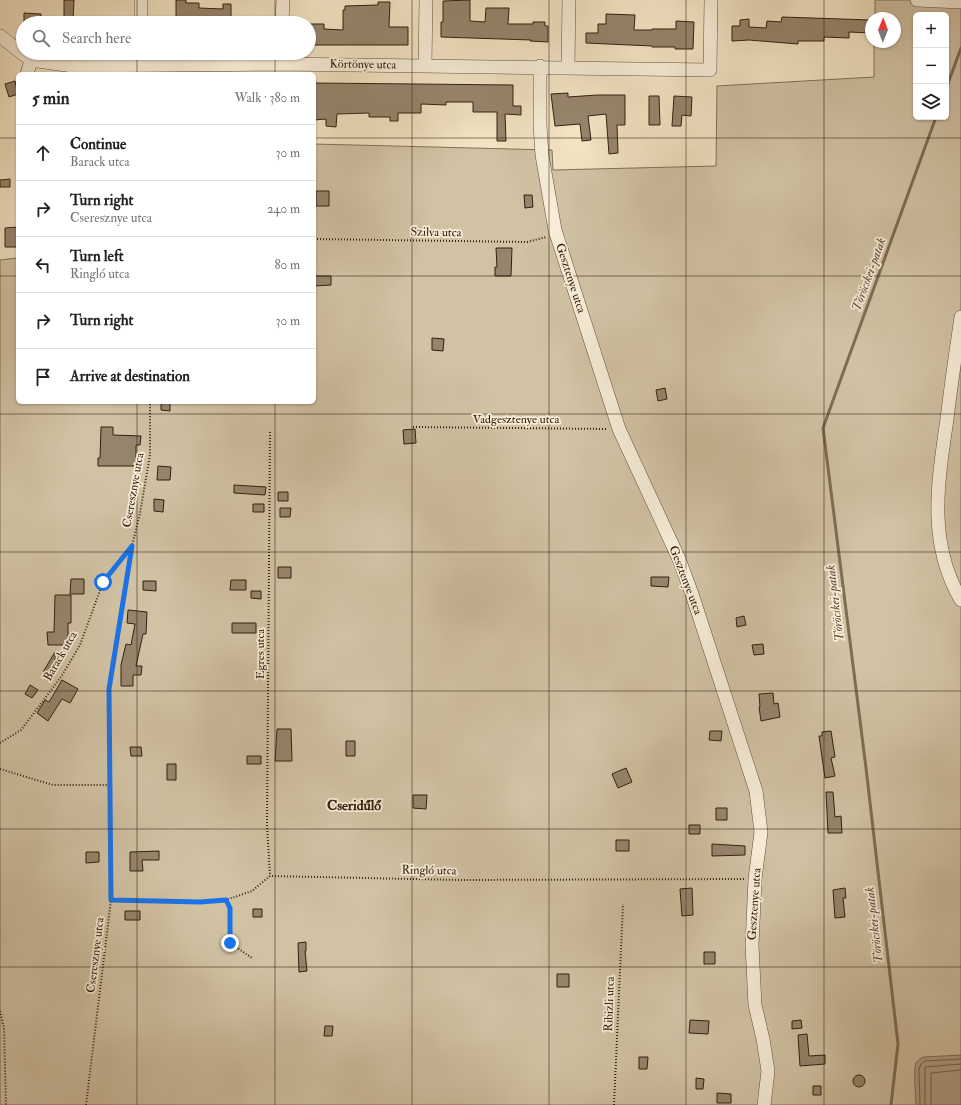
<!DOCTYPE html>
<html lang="en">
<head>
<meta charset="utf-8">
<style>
  :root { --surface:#fff; --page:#f6f6f6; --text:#222; --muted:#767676; --line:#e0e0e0 }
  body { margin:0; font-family:"IM FELL Double Pica",serif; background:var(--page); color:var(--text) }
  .controls { position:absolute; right:12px; top:12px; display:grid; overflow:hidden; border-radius:6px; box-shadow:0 1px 3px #0004 }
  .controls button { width:36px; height:36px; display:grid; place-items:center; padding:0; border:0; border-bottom:1px solid var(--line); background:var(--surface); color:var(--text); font:20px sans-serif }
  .compass { position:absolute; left:865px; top:12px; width:36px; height:36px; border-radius:50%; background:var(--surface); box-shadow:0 1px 3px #0004; rotate:1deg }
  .stop { position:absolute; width:12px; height:12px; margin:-9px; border:3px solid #1a73e8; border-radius:50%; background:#fff }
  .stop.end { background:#1a73e8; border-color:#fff; box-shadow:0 1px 4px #0008 }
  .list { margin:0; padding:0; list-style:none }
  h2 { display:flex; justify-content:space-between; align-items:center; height:52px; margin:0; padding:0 16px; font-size:17px }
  h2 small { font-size:13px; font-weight:400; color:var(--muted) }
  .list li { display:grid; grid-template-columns:26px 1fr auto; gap:12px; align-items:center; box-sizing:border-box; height:56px; padding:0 16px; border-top:1px solid var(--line) }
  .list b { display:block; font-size:15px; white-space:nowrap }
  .list p { margin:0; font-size:13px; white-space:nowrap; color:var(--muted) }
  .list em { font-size:13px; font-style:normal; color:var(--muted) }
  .icon { flex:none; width:22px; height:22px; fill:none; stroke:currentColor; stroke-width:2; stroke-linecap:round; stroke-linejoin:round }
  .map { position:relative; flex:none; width:961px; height:1105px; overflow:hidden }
  .search { position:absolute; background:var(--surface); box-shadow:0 1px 3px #0004; left:16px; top:16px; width:300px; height:44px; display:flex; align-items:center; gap:10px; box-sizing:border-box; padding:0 14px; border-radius:22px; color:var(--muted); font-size:15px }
  .panel { position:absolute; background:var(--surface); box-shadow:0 1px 3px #0004; left:16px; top:72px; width:300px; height:332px; border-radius:6px }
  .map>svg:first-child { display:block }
  .green { fill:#d1c2a4; stroke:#82715a; fill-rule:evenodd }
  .water { fill:#b1a186; stroke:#7e6d56 }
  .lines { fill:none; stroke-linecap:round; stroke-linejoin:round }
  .shore { stroke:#72604a; stroke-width:1 }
  .stream { stroke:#7e6d56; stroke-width:3 }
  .building { fill:#96856d; stroke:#32200f }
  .minor-casing { stroke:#62513c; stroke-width:14 }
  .path { stroke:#32200f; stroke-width:2; stroke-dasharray:1 2; stroke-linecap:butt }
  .minor { stroke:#f7edd8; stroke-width:13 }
  .route { stroke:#1a73e8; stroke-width:5 }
  .grid { fill:none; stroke:#32200f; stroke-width:1; stroke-opacity:0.55 }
  .labels { text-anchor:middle; stroke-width:3.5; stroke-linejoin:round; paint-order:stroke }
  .street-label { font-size:12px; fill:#32200f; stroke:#f7edd8 }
  .water-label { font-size:13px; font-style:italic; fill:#5e4d39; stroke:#f7edd8 }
  .quarter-label { font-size:14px; font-weight:bold; fill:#32200f; stroke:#f7edd8 }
</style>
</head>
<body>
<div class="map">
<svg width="961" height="1105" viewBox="0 0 961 1105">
  <rect width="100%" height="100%" fill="#f2e3c3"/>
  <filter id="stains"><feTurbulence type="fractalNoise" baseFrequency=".005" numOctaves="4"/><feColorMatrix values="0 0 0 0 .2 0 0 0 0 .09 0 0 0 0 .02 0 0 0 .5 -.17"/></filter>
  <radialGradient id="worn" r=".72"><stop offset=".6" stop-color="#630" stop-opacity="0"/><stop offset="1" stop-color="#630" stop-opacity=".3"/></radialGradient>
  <path class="green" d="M875,0H961V1105H0V260L18,258V402H314V144L552,150L553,170L716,166L717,86L874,77V42H895V18H875ZM916,15H946V117H916Z"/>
  <path class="water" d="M961,1055V1105H916C916,1096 913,1069 916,1063C918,1060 921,1058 924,1057Z"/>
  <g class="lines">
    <path class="shore" d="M920,1105L919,1069L921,1064L925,1061L961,1059
      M925,1105V1067L961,1064
      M931,1105V1073L961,1070"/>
    <path class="stream" d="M946,89L961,48
      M891,1105L898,1044L866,768L823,428L936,117"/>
  </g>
  <path class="building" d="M64,0H74L73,20H64Z
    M176,0H186V3H199V8L223,9V4H231V18H209V23L199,22L200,18H176Z
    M470,0V21L485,22L486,8H509L508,24H533V22H545V26H548V42L530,41L531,40L441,37V22H443V1Z
    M378,2H390L389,27H408V45H309V24H324V29L343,30V10H345V6L378,5Z
    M24,13L41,14V23H24Z
    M606,14L635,15L634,30H652V29H676V21L694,22L693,49H675V47H652V46L586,43V33H598V24H606Z
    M782,17L871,20V33L849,32V38L824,37V41H798V44L749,40L732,41V26H740V20L749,19V27L766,28L767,21L781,22Z
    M15,81L18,94L9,97L5,84Z
    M314,83L513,85V106H521V115L505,114L506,141H497V112H473V102H446V105L421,104V113H398V121H390V117H369V113L337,114L336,127L326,126V119L314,120Z
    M568,93V97L597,95H625V125H617L618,153L609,154L606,114L588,116L591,140L582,141L580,124L555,126L551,94Z
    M649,96H659L660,125H649Z
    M674,96L692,97L691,116L682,115L681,126H672Z
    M10,179V187H0V180Z
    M316,191H329V206H316Z
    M524,195H532L533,207L525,208Z
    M18,227V247H5V228Z
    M496,248H512L511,276H495V267H497Z
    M314,276H331V285L314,286Z
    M432,338L444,339L443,351L432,350Z
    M665,388L667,399L658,401L656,390Z
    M161,402H170V411L161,410Z
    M101,427H113V435L141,436L140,445H136V466H98V458H100Z
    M415,429L416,443L404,444L403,430Z
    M158,466L171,467L170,480H157Z
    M234,485L266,487L265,495L234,493Z
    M278,492H288V501H278Z
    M154,499L164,500L163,512L154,511Z
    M253,504H264V512H253Z
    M280,508H291L290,517H280Z
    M278,567H291V578H278Z
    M651,577H669L668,587L651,586Z
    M71,579H84V594H70Z
    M231,580H246V590H230Z
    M143,581H156V591L143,590Z
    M251,591H261V599L251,598Z
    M55,595H71V623H68V645H48L47,632H54Z
    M128,610L147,612L146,634H143L136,666H142L141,675H133V686H121V665L126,644L131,645L135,624L127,623Z
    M744,616L746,625L737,627L736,618Z
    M232,623H256V633H232Z
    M763,644L764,654L754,655L752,645Z
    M55,652V664L58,666L52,677L43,672Z
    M62,680L78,689L70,703L62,699L48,721L37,713L45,700L49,702Z
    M30,685L38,690L32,698L25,694Z
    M773,693L774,704L778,703L780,717L761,721L759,707H760L759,694Z
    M277,729H291L292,761H275Z
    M710,731H722L721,741L709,740Z
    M831,731L835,757L831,758L835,776L825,778L819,736H822V732Z
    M346,741H355V756H346Z
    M130,747H141L142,756H131Z
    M247,756H261V764H247Z
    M167,764H176V780H167Z
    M626,768L632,782L618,788L612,774Z
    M826,792H833L835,817L841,816L842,833H828Z
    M413,795H427L426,809L413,808Z
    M716,808H727V820H716Z
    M689,825H700V834H689Z
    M616,840H629V851H616Z
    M712,844L745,846V855L712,856Z
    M159,851V860H142L143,871H130V852Z
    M86,852H99V862L86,863Z
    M692,888L693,915L682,916L680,889Z
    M845,888L846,898H843L845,917L835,918L833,890Z
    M253,909H262V917H253Z
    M125,911H140V920H125Z
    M306,942V951H305L307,971L299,972L298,943Z
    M704,952H715V964H704Z
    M557,974H569V987H557Z
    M690,1020L709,1021L708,1034L689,1033Z
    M801,1020L802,1028L792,1029V1021Z
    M325,1026H333L332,1036H324Z
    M807,1034L809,1056L825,1055V1064L800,1066L798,1035Z
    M639,1057H648L647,1069H639Z
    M853 1081a6 6 0 1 1 12 0a6 6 0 1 1-12 0Z
    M696,1078L704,1079L703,1089H696Z
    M813,1086H821V1095H813Z
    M717,1093L731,1094V1103H717Z"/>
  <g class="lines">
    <defs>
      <path id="minor" d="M917,0L961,2
        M141,23V0
        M282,23L283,0
        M0,36L31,60L73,66L282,64L710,70L711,0
        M141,65V53
        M425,65L426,0
        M540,66V125L542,155L555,230L619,429L679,559L692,594L756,791L761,832L755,879L752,945L755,1005L763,1039L768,1071L764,1105
        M568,67L569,0
        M27,74L31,60
        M961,317C956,351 951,385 947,419C938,482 927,542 961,600"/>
    </defs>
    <use href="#minor" class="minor-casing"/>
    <path class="path" d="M314,239L527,242L546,237
      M413,427L608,429
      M270,432L267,825L270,876
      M0,743L21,730L61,677L80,645L103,582L131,547
      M0,769L53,785H110
      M111,900L200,902L226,900L252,891L270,876L460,880L744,879
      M226,900L230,908V943L252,958
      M0,1011L4,1028L6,1105
      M86,1105L111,900L109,689L132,546L140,513L150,455V402
      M614,1105L623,904"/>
    <use href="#minor" class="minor"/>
  </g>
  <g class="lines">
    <path class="route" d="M103,582L132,546L109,689L111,900L200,902L226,900L230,908V943"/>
  </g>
  <path class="grid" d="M137,0V23M275,0V23M412,0V1105M549,0V1105M686,0V1105M824,0V1105M137,53V74M275,53V74M0,138H18M314,138H961M0,276H18M314,276H961M137,402V1105M275,402V1105M0,414H961M0,552H961M0,691H961M0,829H961M0,967H961"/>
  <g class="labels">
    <g class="street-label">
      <text transform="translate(363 64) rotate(1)" y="4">Körtönye utca</text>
      <text transform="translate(436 232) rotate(1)" y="4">Szilva utca</text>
      <text transform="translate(571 278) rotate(72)" y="4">Gesztenye utca</text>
      <text x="516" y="423">Vadgesztenye utca</text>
      <text transform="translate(133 490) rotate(-80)" y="4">Cseresznye utca</text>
      <text transform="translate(686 580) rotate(69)" y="4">Gesztenye utca</text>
      <text transform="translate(260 654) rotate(-90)" y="4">Egres utca</text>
      <text transform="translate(60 656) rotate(-60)" y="4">Barack utca</text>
      <text transform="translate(429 870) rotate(1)" y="4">Ringló utca</text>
      <text transform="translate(754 904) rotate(-86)" y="4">Gesztenye utca</text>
      <text transform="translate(95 955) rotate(-83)" y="4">Cseresznye utca</text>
      <text transform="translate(609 1004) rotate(-88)" y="4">Ribizli utca</text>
    </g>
    <g class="water-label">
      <text transform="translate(868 274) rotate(-70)" y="5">Töröcskei-patak</text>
      <text transform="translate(834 603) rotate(-97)" y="5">Töröcskei-patak</text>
      <text transform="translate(873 925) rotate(-97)" y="5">Töröcskei-patak</text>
    </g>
    <g class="quarter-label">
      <text x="354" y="810">Cseridűlő</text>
    </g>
  </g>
  <rect width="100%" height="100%" filter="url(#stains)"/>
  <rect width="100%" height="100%" fill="url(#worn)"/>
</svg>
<div class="controls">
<button>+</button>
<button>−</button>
<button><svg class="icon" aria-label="layers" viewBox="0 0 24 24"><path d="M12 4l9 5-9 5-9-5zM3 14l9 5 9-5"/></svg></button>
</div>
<svg class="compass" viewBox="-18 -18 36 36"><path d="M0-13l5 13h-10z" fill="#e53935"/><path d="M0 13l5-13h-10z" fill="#767676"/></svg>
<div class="stop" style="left:103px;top:582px"></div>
<div class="stop end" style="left:230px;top:943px"></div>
<div class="search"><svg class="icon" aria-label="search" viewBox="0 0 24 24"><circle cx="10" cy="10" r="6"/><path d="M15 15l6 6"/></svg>Search here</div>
<section class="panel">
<h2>5 min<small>Walk · 380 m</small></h2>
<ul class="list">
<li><svg class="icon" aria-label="ahead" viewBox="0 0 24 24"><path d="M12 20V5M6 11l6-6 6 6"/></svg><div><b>Continue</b><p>Barack utca</p></div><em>30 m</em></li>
<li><svg class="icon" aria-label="right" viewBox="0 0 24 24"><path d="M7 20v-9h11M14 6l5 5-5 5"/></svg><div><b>Turn right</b><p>Cseresznye utca</p></div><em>240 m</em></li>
<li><svg class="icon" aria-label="left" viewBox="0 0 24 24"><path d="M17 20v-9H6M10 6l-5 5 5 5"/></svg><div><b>Turn left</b><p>Ringló utca</p></div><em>80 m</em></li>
<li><svg class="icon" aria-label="right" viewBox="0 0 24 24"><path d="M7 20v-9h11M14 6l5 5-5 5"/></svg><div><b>Turn right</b></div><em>30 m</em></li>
<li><svg class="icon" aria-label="arrive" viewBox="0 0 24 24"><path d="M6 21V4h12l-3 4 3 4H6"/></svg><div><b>Arrive at destination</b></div></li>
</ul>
</section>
</div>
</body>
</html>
